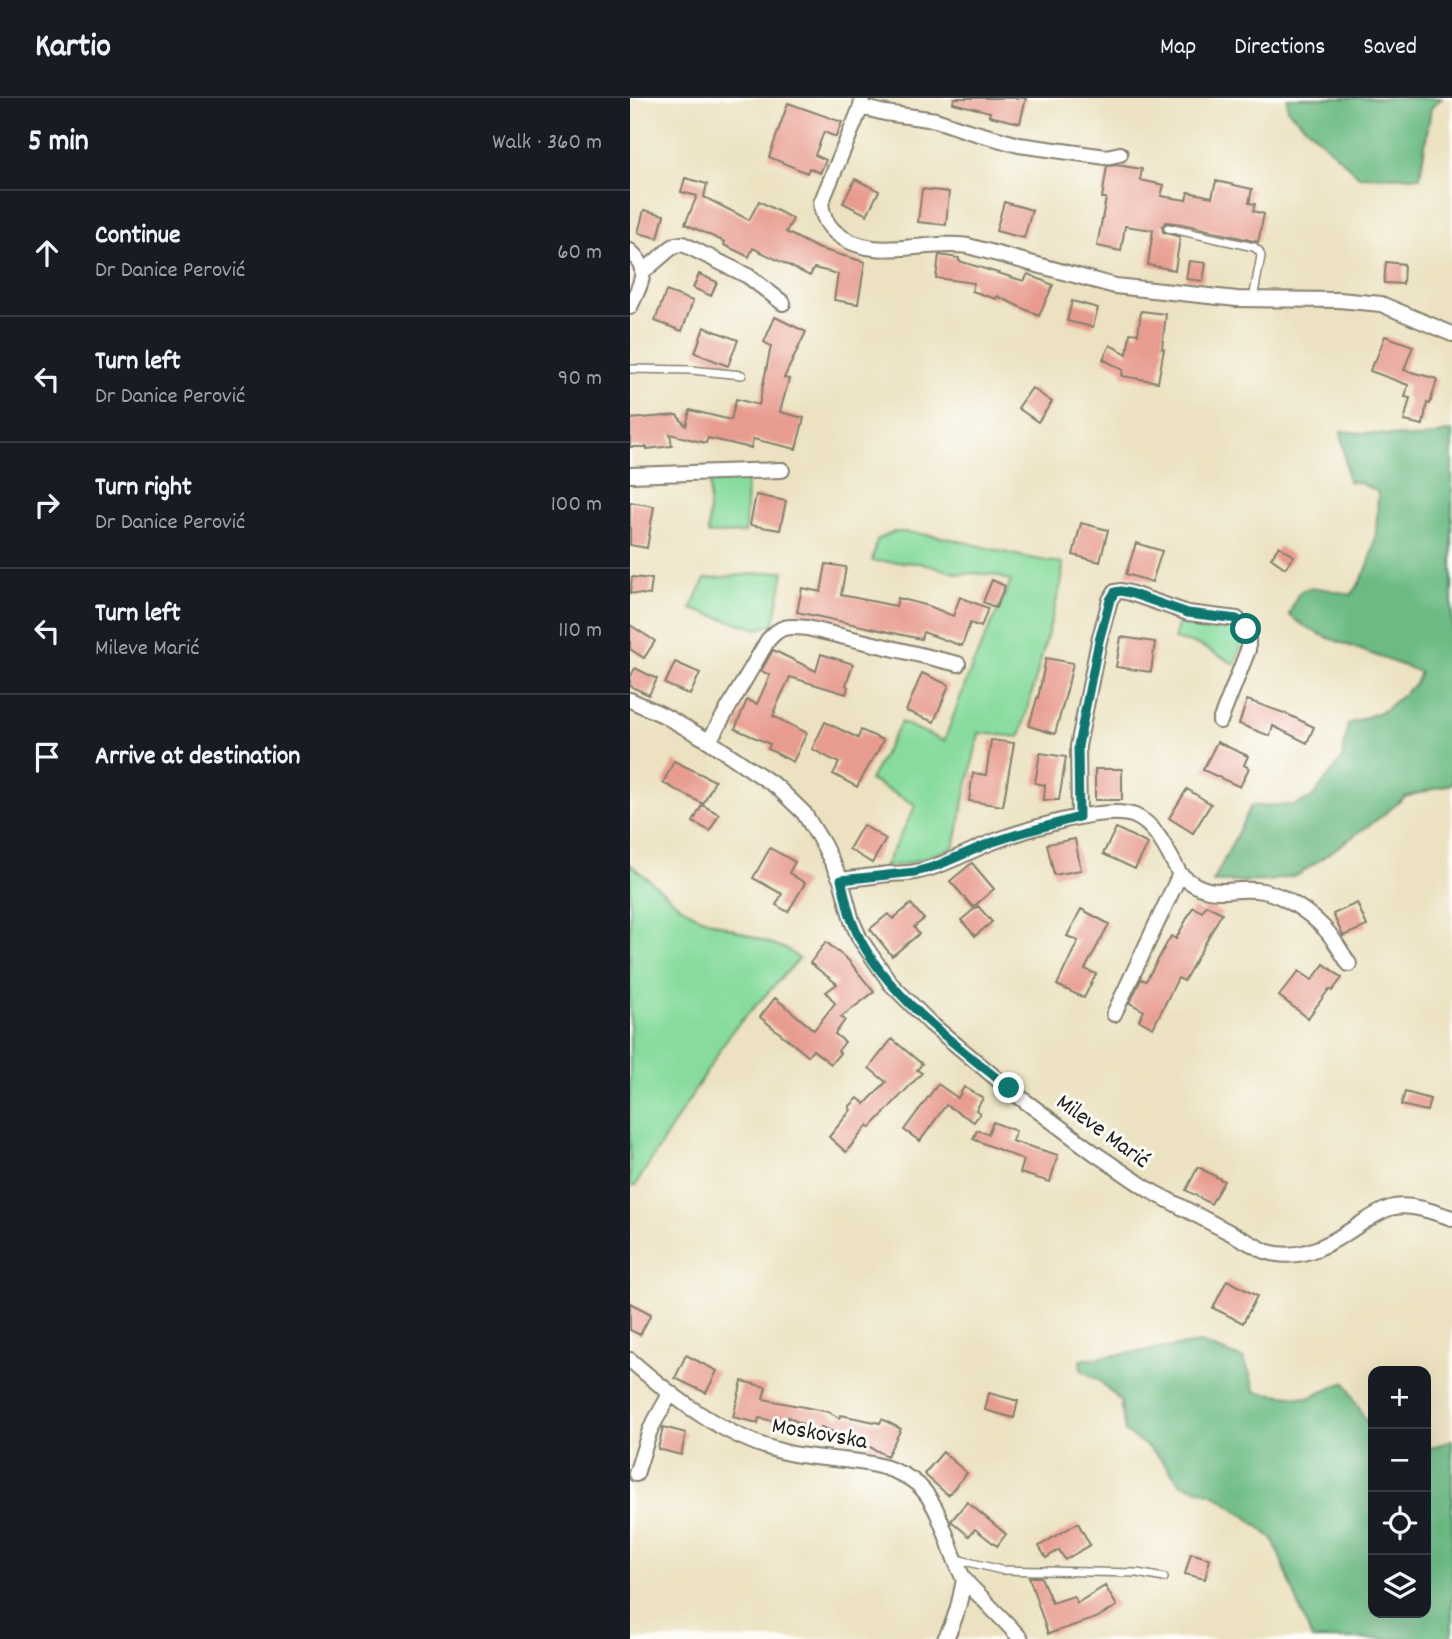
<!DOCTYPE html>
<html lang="en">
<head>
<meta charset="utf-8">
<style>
  :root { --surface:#171b24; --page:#20242c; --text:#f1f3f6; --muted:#9ea1a6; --line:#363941 }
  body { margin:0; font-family:Dekko,sans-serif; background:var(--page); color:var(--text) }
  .controls { position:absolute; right:21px; bottom:21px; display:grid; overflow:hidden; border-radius:14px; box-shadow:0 7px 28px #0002 }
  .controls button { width:63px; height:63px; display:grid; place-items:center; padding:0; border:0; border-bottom:2px solid var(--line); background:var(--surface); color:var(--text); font:35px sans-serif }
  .stop { position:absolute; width:21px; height:21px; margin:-16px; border:5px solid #0f766e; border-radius:50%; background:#fff }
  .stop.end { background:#0f766e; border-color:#fff; box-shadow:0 2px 7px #0008 }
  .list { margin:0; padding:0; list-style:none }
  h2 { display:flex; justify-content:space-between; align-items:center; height:91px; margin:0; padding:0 28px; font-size:30px }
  h2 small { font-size:23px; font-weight:400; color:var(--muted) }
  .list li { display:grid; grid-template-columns:46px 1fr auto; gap:21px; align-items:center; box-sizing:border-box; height:126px; padding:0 28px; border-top:2px solid var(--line) }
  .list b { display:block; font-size:26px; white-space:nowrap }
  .list p { margin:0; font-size:23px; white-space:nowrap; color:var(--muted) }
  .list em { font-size:23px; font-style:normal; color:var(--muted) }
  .icon { flex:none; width:38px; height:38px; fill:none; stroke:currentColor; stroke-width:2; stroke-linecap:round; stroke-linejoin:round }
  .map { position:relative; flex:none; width:822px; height:1541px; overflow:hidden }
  header { display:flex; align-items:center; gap:42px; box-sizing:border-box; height:98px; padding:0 35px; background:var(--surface); border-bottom:2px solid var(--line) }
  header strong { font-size:33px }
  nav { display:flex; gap:38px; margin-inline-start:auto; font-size:24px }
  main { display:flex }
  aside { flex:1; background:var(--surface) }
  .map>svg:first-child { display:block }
  .green { fill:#86db9d; stroke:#517c5c; stroke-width:2 }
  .forest { fill:#6cbb84; stroke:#446c50; stroke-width:2 }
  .building { fill:#e89c90 }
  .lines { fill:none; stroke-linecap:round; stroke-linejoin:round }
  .lane-casing { stroke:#847f6e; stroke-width:10 }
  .street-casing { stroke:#847f6e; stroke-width:18 }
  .lane { stroke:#fff; stroke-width:7 }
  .street { stroke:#fff; stroke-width:14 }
  .route { stroke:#0f766e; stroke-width:9 }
  .labels { text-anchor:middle; stroke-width:6; stroke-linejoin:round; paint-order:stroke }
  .street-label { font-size:24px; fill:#1c1c1c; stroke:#fdfcf7 }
</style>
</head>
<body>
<header>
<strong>Kartio</strong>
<nav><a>Map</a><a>Directions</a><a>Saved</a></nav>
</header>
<main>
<aside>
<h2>5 min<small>Walk · 360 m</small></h2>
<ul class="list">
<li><svg class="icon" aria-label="ahead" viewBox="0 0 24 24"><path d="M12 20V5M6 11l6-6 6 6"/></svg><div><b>Continue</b><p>Dr Danice Perović</p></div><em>60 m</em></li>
<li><svg class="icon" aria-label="left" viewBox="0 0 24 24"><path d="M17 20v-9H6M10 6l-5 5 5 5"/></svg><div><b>Turn left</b><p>Dr Danice Perović</p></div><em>90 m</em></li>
<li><svg class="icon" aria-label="right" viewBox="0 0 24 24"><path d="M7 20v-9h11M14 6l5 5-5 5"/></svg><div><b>Turn right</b><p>Dr Danice Perović</p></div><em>100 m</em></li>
<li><svg class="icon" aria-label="left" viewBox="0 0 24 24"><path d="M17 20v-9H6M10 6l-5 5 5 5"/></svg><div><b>Turn left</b><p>Mileve Marić</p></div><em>110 m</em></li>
<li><svg class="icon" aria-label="arrive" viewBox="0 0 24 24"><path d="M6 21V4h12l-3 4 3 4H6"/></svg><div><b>Arrive at destination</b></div></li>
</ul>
</aside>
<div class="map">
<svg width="822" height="1541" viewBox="0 0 822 1541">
  <rect width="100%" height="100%" fill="#fdfcf7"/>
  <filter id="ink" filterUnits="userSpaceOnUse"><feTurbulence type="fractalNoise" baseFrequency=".0143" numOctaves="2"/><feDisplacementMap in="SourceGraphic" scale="14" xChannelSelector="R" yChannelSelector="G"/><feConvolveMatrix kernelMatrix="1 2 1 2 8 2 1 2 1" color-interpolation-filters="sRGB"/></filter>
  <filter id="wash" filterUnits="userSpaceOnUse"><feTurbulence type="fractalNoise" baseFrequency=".00686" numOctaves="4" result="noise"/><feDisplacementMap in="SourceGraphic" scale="28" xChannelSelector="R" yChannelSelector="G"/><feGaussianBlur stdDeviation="1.57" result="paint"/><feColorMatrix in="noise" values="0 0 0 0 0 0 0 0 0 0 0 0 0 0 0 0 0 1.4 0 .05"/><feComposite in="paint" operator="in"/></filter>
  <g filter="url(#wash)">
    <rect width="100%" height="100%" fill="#ece2c1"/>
    <path class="green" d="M80,381H117L115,435L78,436Z
      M263,434C321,434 376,460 433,465L432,482L390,639L349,635L324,749L280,765L254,769L286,707L240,682L271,624L314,643L343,566L381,483L365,477L342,475L330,476L290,465L242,463L247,442Z
      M154,473L144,526L128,531L61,511L75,481Z
      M550,520L603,528C616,539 610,552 605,566L569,547L544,541Z
      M0,766L49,807L69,819L158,852L169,861L102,933L5,1088H0Z"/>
    <path class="forest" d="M657,0H812L801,10L790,79L729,78L658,12Z
      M711,333L790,340L822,333V686L775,699L752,718L668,777L639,783L583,784L621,708L664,707L682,700L712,661L718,626L755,612L785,586L790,574L696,539L677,530L659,517C662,510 665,501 669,495C678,484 708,494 721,497C747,463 747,435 748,394L730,385L718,383Z
      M570,1245L614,1261L626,1294L679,1300L715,1284L743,1336V1515H796V1352L822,1342V1541H682L643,1441L618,1420L585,1397L550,1385L529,1359L516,1348L495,1334L490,1303L470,1283L451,1272L450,1262Z"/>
    <g id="blocks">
      <path class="building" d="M324,0H396L390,25L359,18L360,14L323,5Z
        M158,5L212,24L206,39L194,34L185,57L196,62L190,75L179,70L177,75L139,59Z
        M487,67L512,71L510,82L534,87L531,98L556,102L558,94L582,99L586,83L622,91L619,105L625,106L623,113L634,116L628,144L552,126L536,124L532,128L533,134L550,139L545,172L518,167L523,132L495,128L491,153L467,148L476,100H472L477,68Z
        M55,80L77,86L74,99L119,122L129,103L163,121L156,134L187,150L235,164L228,206L204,202L208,176L184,170L180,178L123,150L119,159L94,147L95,144L55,126L67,98L51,94Z
        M225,81L249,93L237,117L213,105Z
        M292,91L319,94L316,127L288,124Z
        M374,104L402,112L394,140L366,133Z
        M14,112L34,117L28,140L8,135Z
        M309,157L329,160V163L394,183L398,176L423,187L409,218L367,198L366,201L342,193L344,185L306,180Z
        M559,163L576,165L573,183L556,181Z
        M756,164L774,166L773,186L754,185Z
        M69,176L87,184L81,198L63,190Z
        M36,193L63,203L52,233L25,223Z
        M442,203L468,210L463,229L437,223Z
        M511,213L536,216L532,251H534L528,284L492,278L493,272L473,261L480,247L497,256L500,235L508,236Z
        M145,219L176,234L154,280L159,281L150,314L174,320L166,351L123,341L121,350L78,340L76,345L40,336L42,348L17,351V349H0V321L47,317L56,328L60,312L101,322L106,301L129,307L141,248L134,244Z
        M74,229L108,242L98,268L65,255Z
        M755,238L783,248L774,272L807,281L800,306L797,305L793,327L774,323L780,300L775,299L778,287L740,273L743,264H745Z
        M402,290L422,304L408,324L388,310Z
        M126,397L156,403L150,432L120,427Z
        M0,404L24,408L17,450L0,447Z
        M451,425L478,432L470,464L443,457Z
        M506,445L532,453L522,484L496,476Z
        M649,448L664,458L655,470L641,460Z
        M196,466L216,469L211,497L266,508L268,500L299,508L323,518L330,499L358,510L351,529L340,525L332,548L293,534L291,541L167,514L172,490L191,494Z
        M2,479L22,481L20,497L0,495Z
        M362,482L375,488L366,510L353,504Z
        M0,527L25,543L14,560L0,551Z
        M491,539L525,544L521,574L486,569Z
        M143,552L186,573L191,556L223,566L216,587L218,589L216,596L160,579L144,613L145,614L143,618L177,635L163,664L138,651L140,646L105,631L117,602L127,606L140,577L131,573Z
        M416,560L443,565L437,592L425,636L399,628L407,600H408Z
        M45,564L70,575L60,597L35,586Z
        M5,570L27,581L19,597L0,588V580Z
        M292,575L319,587L304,624L276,613Z
        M617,602L657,616L684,629L677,645L643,628L640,638L609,626Z
        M195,624L228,640L231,632L253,642L246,657H245L227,689L203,676L209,665L182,651Z
        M361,642L384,645L373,708L339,703L343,675L356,677Z
        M587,644L618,658L614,667L619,670L610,689L573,672Z
        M410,655L436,659L429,702H414L415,687L405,685Z
        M44,663L85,683L73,706L33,685Z
        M465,671H492V702H465Z
        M557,691L581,706L563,735L539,720Z
        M72,707L89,716L80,733L63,724Z
        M233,727L256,741L242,765L219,751Z
        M486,730L518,746L505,771L473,756Z
        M445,741L451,772L424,777L417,746Z
        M140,750L165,764L159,775L175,785L158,814L146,807L152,796L123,780Z
        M342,765L364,791L343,809L320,783Z
        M727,805L737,828L713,838L703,816Z
        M281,806L294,821L284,829L289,836L262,858L240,831L258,816L263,821Z
        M576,807L592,815L554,883L548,880L523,930L509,922L514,913L500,905L511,881L516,883L541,838L546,841L563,809L572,814Z
        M348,808L362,824L345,838L331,822Z
        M451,811L479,826L455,871L466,876L454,900L427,887L448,843L437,838Z
        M196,844L219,863L244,894L211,919L215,922L205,936L215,944L208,953L210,955L201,966L183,952L178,958L130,919L145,900L184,932L205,905L196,894L207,886L180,865Z
        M694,866L712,880L702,893L699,891L678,920L649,898L669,873L682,882Z
        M262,941L292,966L287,972L292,975L240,1030L238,1027L216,1054L199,1039L221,1012L219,1009L228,1000L235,1006L256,984L239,970Z
        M308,986L328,1000L334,989L353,1000L346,1012L350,1015L344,1024L316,1007L290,1043L274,1032Z
        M775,994L800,1001L797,1013L771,1007Z
        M363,1024L386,1033L382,1043L428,1057L420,1084L390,1075L394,1062L343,1041L347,1032L358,1036Z
        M568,1069L594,1083L581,1106L556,1092Z
        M597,1182L627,1198L613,1225L583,1210Z
        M0,1205L21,1216L10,1237L0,1232Z
        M56,1257L87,1273L76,1295L45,1280Z
        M112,1283L136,1289L133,1301L199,1314L209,1320L211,1317L250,1325L252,1321L271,1331L257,1358L236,1347L191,1329L188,1334L158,1319L157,1326L129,1320L128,1325L103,1319Z
        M359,1295L388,1303L384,1320L355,1312Z
        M33,1329L56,1335L51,1357L28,1351Z
        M313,1354L337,1375L318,1397L294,1376Z
        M337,1404L376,1436L367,1448L345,1431L339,1438L321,1423Z
        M448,1425L460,1447L435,1462L429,1452L416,1460L409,1448Z
        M561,1455L580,1461L575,1481L555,1476Z
        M399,1479H411L422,1505L444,1498L447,1505L475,1488L487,1508L466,1520L418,1536Z"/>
    </g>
  </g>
  <g filter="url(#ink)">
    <use href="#blocks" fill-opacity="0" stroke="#847f6e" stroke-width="2"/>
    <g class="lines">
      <defs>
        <path id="lane" d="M538,130L624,149L629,153L631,158L623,201
          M0,271L61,272L112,277
          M326,1461L371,1472L507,1475L534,1480"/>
        <path id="street" d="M232,0L231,9L191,105C192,116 196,126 205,134C242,166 294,141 338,148L485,188L607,201L709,202L751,206L822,236
          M231,9L255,15L306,22L335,32L389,47L476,59L490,56
          M0,153C22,172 10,186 0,209
          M13,174L41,150L46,147L53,146L118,178L153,205
          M0,377L152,372
          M0,602L33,617L79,643L147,689L174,715L193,746L211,782L222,823L230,841L261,886L300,925L379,991L463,1054L519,1092L635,1153C672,1166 705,1143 735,1123C744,1118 753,1111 764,1109C784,1106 803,1114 822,1120
          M79,643L138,542C151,527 158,528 177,530L328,566
          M449,719L448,648L469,543L480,502L485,494L491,493L500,495L558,515L607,521L614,528L618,536V552L590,623
          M550,776C582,805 598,787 633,793C654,797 680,815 694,830C704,840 711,854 719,866
          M211,782C227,780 243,778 259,776C268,775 277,776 285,774C311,769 335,755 360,745C391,733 475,706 505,718C528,728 538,756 550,776L484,916
          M0,1262C46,1302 97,1341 158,1355C199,1364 246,1358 282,1382C311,1401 317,1450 333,1479C337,1486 345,1493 351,1499C364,1513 378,1526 391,1541
          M6,1376L20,1332L40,1296
          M315,1541C326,1522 330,1503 334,1481"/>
      </defs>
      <use href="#lane" class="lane-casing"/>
      <use href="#street" class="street-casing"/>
      <use href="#lane" class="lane"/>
      <use href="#street" class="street"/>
    </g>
  </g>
  <g class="lines" filter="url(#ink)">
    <path class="route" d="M379,990C325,946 247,891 222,823C217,810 215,795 211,782L285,774L306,768L360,745L388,736L449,719L448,648L469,543L480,502L485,494L491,493L500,495L558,515L607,521L616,531"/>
  </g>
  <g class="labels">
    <g class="street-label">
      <text transform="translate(474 1032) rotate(36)" y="8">Mileve Marić</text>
      <text transform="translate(190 1334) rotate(10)" y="8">Moskovska</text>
    </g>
  </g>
</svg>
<div class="controls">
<button>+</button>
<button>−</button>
<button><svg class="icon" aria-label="locate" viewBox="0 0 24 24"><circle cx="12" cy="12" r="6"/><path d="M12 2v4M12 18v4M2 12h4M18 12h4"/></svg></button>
<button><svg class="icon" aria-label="layers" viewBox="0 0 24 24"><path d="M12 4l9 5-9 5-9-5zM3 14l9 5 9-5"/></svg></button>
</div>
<div class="stop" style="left:616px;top:531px"></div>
<div class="stop end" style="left:379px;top:990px"></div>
</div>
</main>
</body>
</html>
